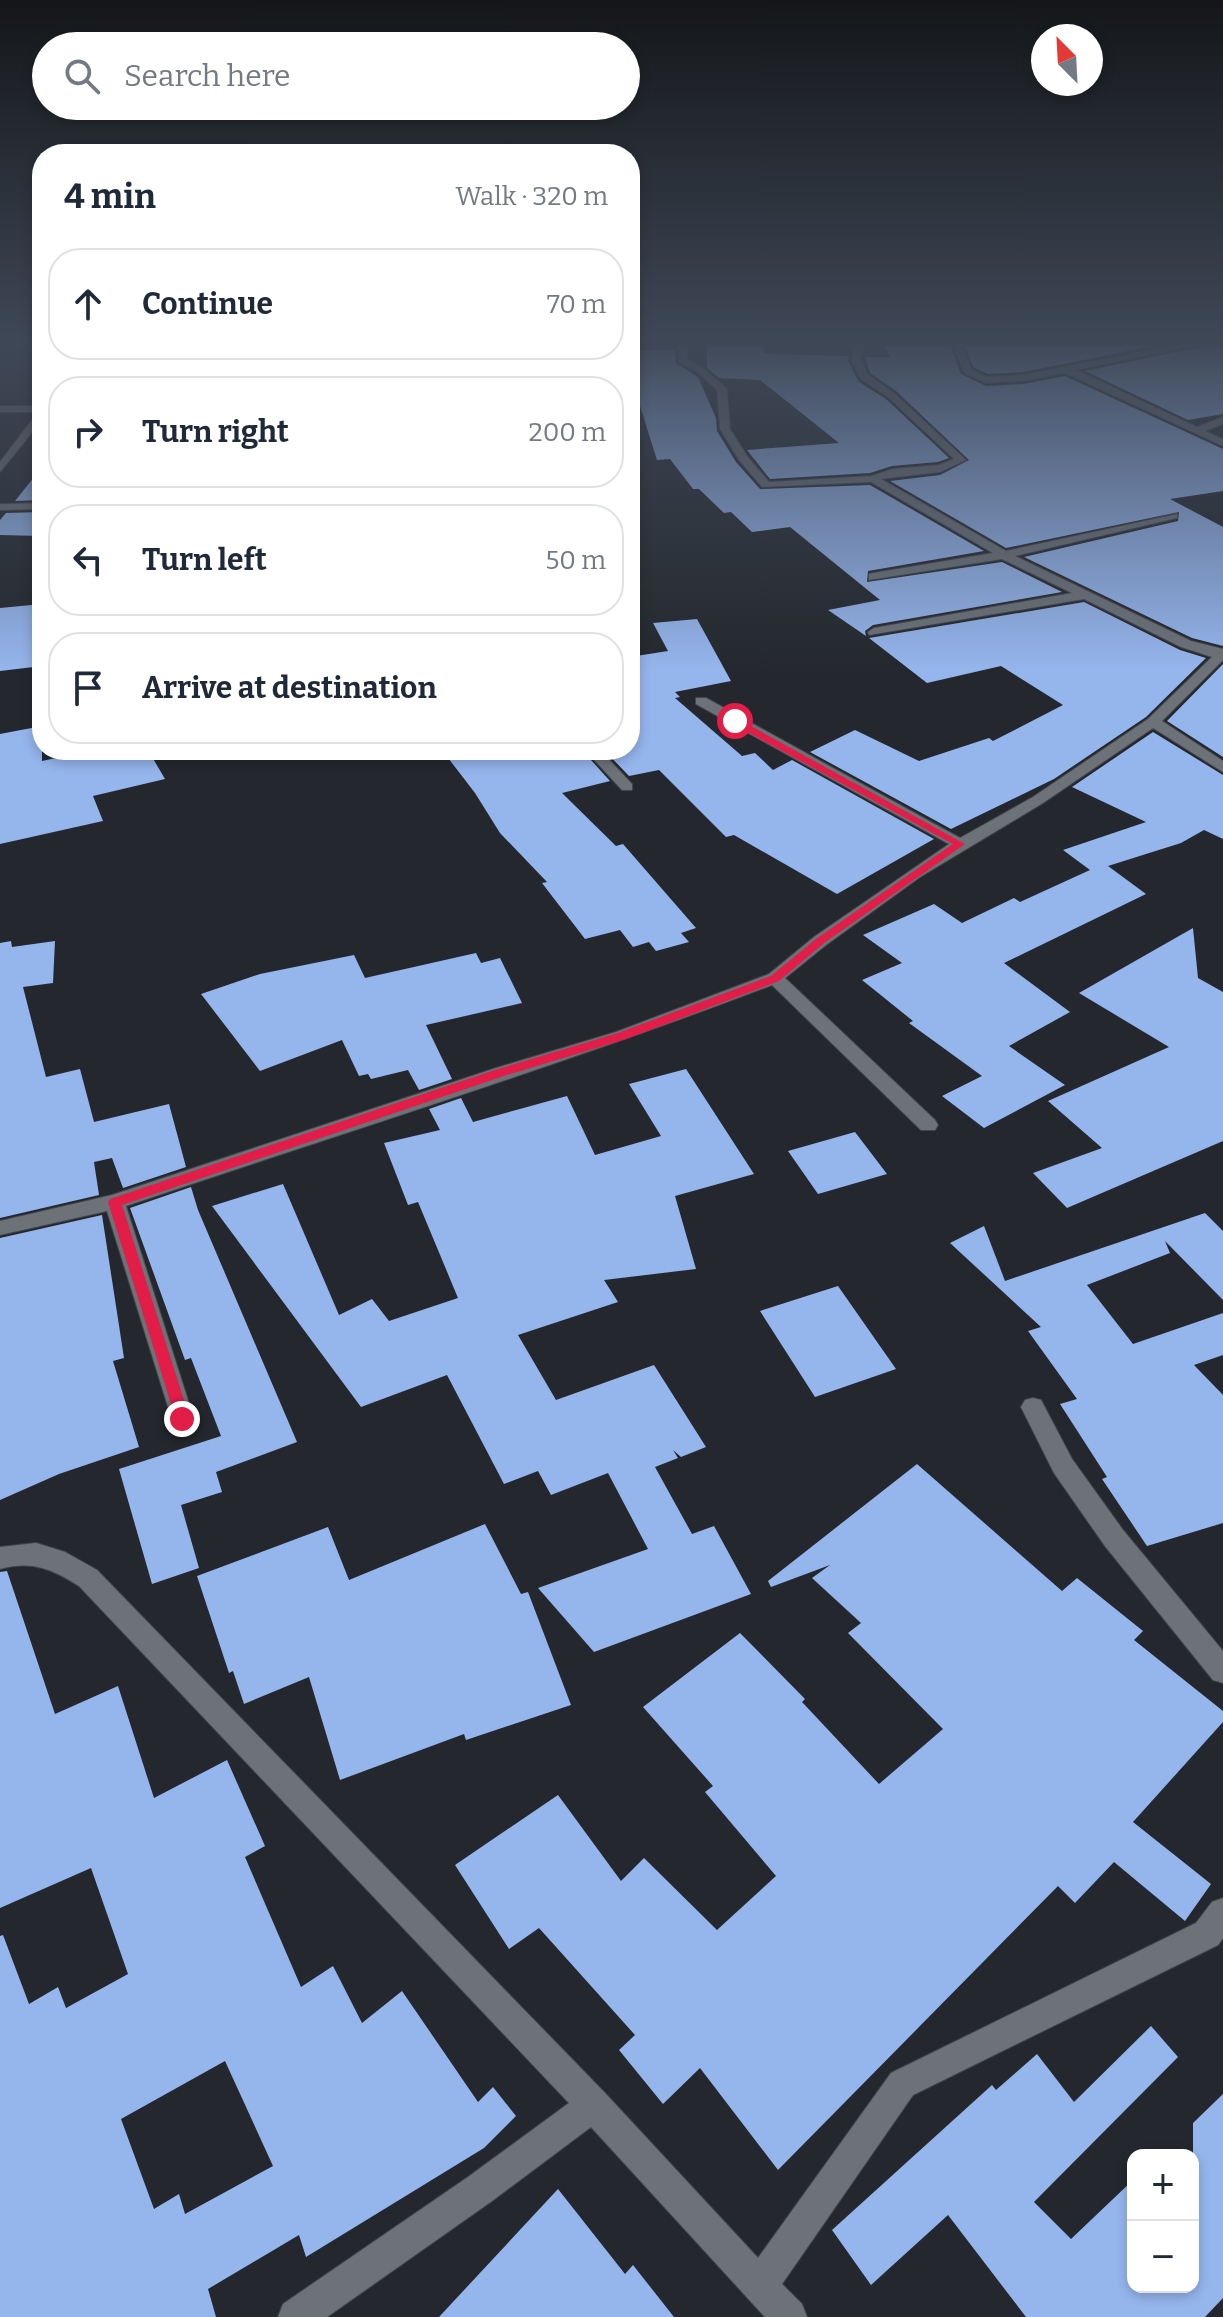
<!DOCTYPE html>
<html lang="en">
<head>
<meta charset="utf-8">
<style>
  :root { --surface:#fff; --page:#f2f2f3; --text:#1f2937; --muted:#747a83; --line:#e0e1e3 }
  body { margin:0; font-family:Bitter,serif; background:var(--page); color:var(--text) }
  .controls { position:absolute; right:24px; bottom:24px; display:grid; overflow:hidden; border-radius:16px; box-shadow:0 4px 12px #0003 }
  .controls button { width:72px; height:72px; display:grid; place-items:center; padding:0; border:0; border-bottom:2px solid var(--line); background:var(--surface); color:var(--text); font:40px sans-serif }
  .compass { position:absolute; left:1031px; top:24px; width:72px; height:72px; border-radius:50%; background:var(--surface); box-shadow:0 4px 12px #0003; rotate:336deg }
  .stop { position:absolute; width:24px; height:24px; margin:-18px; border:6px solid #e11d48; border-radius:50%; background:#fff }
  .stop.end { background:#e11d48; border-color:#fff; box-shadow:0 2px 8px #0008 }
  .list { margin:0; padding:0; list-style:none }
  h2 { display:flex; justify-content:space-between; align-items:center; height:104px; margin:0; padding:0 32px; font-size:34px }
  h2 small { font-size:26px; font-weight:400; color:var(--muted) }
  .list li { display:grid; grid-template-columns:52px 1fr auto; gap:24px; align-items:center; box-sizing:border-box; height:112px; margin:0 16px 16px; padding:0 16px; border:2px solid var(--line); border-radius:32px }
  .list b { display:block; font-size:30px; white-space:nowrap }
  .list em { font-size:26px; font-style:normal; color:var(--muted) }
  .icon { flex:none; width:44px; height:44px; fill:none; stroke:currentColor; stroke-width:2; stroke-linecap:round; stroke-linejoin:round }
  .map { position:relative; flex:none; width:1223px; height:2317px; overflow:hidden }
  .search { position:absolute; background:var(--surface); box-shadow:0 4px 12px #0003; left:32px; top:32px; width:608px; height:88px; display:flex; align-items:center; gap:20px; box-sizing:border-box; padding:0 28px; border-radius:44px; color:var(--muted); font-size:30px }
  .panel { position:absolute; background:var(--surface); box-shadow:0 4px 12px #0003; left:32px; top:144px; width:608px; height:616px; border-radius:32px }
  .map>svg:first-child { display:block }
  .building { fill:#95b5ed; fill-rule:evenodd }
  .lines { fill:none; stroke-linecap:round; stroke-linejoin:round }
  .street-casing { stroke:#43454a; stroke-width:2 }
  .street { fill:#6d7279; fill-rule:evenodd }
  .route { fill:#e11d48 }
</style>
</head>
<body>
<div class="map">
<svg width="1223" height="2317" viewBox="0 0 1223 2317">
  <rect width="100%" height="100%" fill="#24282e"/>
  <path class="building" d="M707,345H763L764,354L849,356L848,361L859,382L886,399L949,458L938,462L892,466L870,473L770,479L747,450L839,443L760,380L719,378L707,368Z
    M882,345H950L961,374L986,386L1023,384L1065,376L1223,449V491L1170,499L1223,527V646L1192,638L1024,557L1178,521L1179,512L1006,548L890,481L940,475L969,460L896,391L870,373L865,357H891Z
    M965,345H1144L1149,347L1023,372L988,374L973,367Z
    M1223,346V414L1188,420L1085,371L1186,350Z
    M630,350H675L676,363L698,377L716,418L717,431L736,462L760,489L870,485L984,551L868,571L867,582L1002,562L1062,592L873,625L865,631L866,636L828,610L880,600L790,527L752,532L731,512L724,513L699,489H693L670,459L657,460L630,374Z
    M42,467V500L15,501Z
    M42,512V536L0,535V520L6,513Z
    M1084,602L1180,650L1206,658L1146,717L1054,779L951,829L810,752L855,730L919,761L989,738L993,741L1063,705L1001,666L927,683L869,638Z
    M42,604V666L0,671V608Z
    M697,619L731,681L675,692L680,697L675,698L742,756L755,753L773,770L792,760L934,839L837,894L734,835L726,837L659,770L629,776L604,750H630V651L636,656L668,651L653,623Z
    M1223,664V757L1167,721Z
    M42,726V761L92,750H148L165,779L93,796L103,821L0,844V734Z
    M1153,732L1223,775V839L1204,830L1181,843L1108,866L1146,894L1004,963L1070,1012L1009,1046L1065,1085L984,1128L942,1096L982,1076L909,1023L913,1021L862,980L902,963L863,935L934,904L962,923L1014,898L1020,902L1090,870L1063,850L1146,822L1072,787Z
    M442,750H582L610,781L562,793L616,846L623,844L696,928L681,933L689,942L656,951L649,942L633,947L620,930L585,939L542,883L547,882L500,833L475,793Z
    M1193,928L1198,978L1223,992V1141L1067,1208L1033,1173L1102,1148L1048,1101L1169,1047L1079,993Z
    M11,941L12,947L55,941L53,983L23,987L46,1077L80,1069L94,1122L169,1104L186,1167L123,1188L112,1158L94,1162L99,1195L0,1218V943Z
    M476,953L481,963L500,958L522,1003L426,1025L452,1079L419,1090L408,1070L371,1079L368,1074L359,1076L342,1040L260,1071L201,994L260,974L354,955L365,978Z
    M686,1069L754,1174L675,1196L696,1269L604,1280L618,1302L518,1335L556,1400L654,1365L706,1447L681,1457L673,1450L678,1458L655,1467L692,1534L714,1526L751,1594L594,1652L538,1588L648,1549L608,1473L551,1495L538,1471L504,1484L447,1375L361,1407L212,1206L283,1184L339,1315L372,1299L389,1321L458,1298L418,1202L408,1205L384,1143L440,1130L429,1109L461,1098L473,1122L567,1096L595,1155L661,1136L629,1084Z
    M855,1132L887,1174L818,1194L788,1151Z
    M191,1187L198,1210L297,1442L216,1472L222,1492L181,1505L199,1568L152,1584L119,1469L221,1436L191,1358L185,1360L130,1208Z
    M1205,1213L1223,1231V1300L1165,1241L1170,1253L1087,1285L1133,1344L1223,1313V1355L1194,1365L1223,1395V1523L1147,1546L1102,1479L1107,1477L1060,1404L1077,1399L1028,1331L1041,1327L950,1243L984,1226L1005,1281Z
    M102,1215L124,1358L113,1361L139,1447L59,1474L0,1500V1238Z
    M838,1286L896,1369L815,1397L760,1311Z
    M917,1464L1062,1591L1077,1578L1143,1631L1134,1640L1223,1711V1722L1133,1822L1211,1884L1185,1921L1114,1862L1075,1903L1058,1886L778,2170L700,2068L663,2104L619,2050L635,2035L539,1928L509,1949L455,1865L558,1795L621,1881L644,1858L717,1930L776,1876L705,1792L713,1786L643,1707L740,1633L805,1699L802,1702L879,1784L943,1729L848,1633L861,1623L812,1578L830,1565L771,1587L768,1581Z
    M485,1524L521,1594L528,1592L571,1705L466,1740L464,1734L340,1780L309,1677L244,1704L233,1671L229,1673L197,1576L328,1527L349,1580Z
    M7,1571L55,1714L118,1686L154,1798L227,1760L265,1846L245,1857L301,1987L333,1966L362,2023L402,1991L478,2102L493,2087L516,2116L484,2148L306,2257L299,2235L208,2289L216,2317H0V1936L3,1935L29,2004L58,1987L66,2008L128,1974L91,1868L0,1908V1572ZM225,2061L273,2166L185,2214L179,2194L154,2209L121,2119Z
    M1151,2026L1178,2057L1034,2202L1071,2239L1133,2180V2287H1193V2123L1223,2094V2298L1205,2317H1026L948,2215L871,2285L832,2230L992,2085L996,2090L1037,2054L1074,2102Z
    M558,2189L625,2274L633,2265L674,2317H439Z"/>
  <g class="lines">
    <defs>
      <path id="street" d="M678,345H688L687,360L702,367L727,389L730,429L747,456L769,482L871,476L893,469L939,465L954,459L888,397L861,379L851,360L855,345H864L861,360L868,375L894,393L966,460L940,472L881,479L1006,551L1177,514V518L1015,556L1191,641L1223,649V660L1162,721L1223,761V772L1153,728L1043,803L920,877L826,945L785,978L935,1120L938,1125L935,1130H921L772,985C560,1066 342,1133 126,1206L194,1419L190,1426L182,1428L174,1426L107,1211L0,1235V1221L112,1195L496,1068L616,1032L769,974L814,937L949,844L696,704V698H706L960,838L1033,797L1148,719L1212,657L1181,647L1084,599L869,635L868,632L874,628L1072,593L1002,559L869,580V574L873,573L993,553L871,482L762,487L739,460L720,429L717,390L696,371L679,363Z
        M953,345H962L971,369L987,377L1023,375L1176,345H1195L1076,370L1197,427L1223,417V424L1205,431L1223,439V446L1065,373L1023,381L986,383L964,373Z
        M0,406H42V420L0,472V462L38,412H0Z
        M42,503V509L0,510V504Z
        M585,750H600L632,784V790H622Z
        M1033,1398L1041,1400L1072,1459L1123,1530L1223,1651V1683L1213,1680L1105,1546L1054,1473L1021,1407L1025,1400Z
        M36,1543L65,1552L97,1570L605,2093L758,2258L891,2073L1196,1923L1212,1902L1223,1898V1938L1218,1945L913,2095L782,2284L802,2304L807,2317H765L591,2127L492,2201L327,2317H278L283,2304L468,2177L569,2103L79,1586C52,1569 32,1560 0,1569V1547Z"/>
    </defs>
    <use href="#street" class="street-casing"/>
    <use href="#street" class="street"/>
  </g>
  <linearGradient id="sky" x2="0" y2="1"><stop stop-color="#141619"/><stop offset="0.51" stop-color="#3f4857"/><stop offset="1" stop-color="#3f4857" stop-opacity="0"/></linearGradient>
  <rect width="1223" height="670" fill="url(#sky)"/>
  <path class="route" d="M731,719H738L965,844L824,943L779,981L626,1039L507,1075L122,1205L190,1419L187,1423H177L108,1202L110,1199L498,1069L618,1033L771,976L816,939L953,844L731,723Z"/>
</svg>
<div class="controls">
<button>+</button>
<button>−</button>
</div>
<svg class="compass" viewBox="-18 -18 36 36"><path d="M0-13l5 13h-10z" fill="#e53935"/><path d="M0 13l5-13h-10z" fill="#747a83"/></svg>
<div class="stop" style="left:735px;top:721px"></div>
<div class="stop end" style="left:182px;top:1419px"></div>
<div class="search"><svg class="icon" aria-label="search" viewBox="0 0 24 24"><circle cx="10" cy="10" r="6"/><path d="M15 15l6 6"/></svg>Search here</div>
<section class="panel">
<h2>4 min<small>Walk · 320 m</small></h2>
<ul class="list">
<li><svg class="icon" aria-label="ahead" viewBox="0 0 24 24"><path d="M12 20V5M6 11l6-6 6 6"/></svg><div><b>Continue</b></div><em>70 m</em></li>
<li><svg class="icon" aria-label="right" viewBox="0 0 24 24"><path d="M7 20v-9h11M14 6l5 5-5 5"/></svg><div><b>Turn right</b></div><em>200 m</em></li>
<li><svg class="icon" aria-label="left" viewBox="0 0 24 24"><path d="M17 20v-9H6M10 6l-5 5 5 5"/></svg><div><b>Turn left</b></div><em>50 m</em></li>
<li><svg class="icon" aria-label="arrive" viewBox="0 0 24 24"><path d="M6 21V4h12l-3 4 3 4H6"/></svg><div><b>Arrive at destination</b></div></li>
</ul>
</section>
</div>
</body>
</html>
